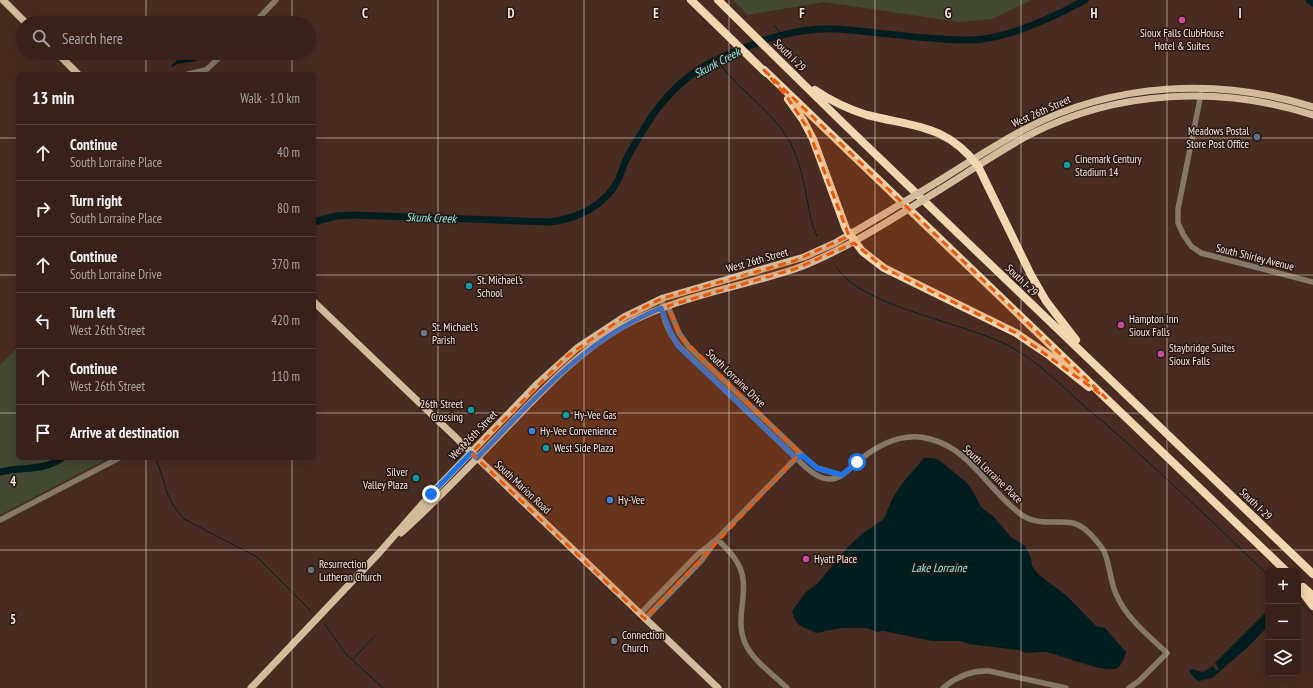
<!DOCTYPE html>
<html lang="en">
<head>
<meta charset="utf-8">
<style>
  :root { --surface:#372119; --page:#3e2922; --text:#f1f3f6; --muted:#aaa3a2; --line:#513e38 }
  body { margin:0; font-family:"PT Sans Narrow",sans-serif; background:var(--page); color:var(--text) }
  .controls { position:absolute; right:12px; bottom:12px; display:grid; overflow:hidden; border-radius:6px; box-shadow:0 2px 10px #0003 }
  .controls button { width:36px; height:36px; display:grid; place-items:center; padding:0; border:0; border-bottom:1px solid var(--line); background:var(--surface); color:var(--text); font:20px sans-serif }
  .stop { position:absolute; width:12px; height:12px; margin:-9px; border:3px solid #1a73e8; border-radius:50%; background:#fff }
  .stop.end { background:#1a73e8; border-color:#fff; box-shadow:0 1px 4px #0008 }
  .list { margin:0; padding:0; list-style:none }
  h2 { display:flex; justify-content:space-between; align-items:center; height:52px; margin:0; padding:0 16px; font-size:17px }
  h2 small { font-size:13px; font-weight:400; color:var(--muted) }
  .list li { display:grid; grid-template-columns:26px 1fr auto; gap:12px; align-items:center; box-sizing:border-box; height:56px; padding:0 16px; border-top:1px solid var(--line) }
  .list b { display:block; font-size:15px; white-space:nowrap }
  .list p { margin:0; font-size:13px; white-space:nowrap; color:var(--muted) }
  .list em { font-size:13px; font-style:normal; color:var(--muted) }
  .icon { flex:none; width:22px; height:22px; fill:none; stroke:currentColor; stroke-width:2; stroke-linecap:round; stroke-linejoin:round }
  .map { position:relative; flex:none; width:1313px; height:688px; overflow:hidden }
  .search { position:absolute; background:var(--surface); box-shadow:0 2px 10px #0003; left:16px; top:16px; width:300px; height:44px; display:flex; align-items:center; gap:10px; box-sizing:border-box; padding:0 14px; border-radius:22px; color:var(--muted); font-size:15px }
  .panel { position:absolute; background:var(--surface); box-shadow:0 2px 10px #0003; left:16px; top:72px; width:300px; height:388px; border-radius:6px }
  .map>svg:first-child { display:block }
  .green { fill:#434832 }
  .water { fill:#001e1f }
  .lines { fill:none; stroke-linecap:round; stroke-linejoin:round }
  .stream { stroke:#001e1f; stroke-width:1 }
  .river { stroke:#001e1f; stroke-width:7 }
  .minor { stroke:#837869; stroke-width:5.5 }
  .major { stroke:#d2bb9b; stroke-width:7 }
  .highway { stroke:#f2d6af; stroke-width:8 }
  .major-bridge { stroke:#d2bb9b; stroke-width:7 }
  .route { stroke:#1a73e8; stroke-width:5 }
  .marked { fill:#e8590c; fill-opacity:0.2; stroke:#e8590c; stroke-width:3; stroke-dasharray:8 5; stroke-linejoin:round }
  .grid { fill:none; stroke:#f8e5de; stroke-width:1; stroke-opacity:0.55 }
  .hotel-dot { fill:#d1479c; stroke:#261813; stroke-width:1.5 }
  .service-dot { fill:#5c6f8a; stroke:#261813; stroke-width:1.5 }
  .culture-dot { fill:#0f9aa8; stroke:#261813; stroke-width:1.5 }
  .worship-dot { fill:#6b7280; stroke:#261813; stroke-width:1.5 }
  .shop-dot { fill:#3f7fe0; stroke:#261813; stroke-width:1.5 }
  .labels { text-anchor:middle; stroke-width:3; stroke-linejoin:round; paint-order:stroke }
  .poi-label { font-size:11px; fill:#f8e5de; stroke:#261813; text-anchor:start }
  .street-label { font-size:11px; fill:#f8e5de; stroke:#261813 }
  .water-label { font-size:12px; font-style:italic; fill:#8ae8e9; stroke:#261813 }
  .grid-label { font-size:13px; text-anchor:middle; font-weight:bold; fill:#f8e5de; stroke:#261813; stroke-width:3; stroke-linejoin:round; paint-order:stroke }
</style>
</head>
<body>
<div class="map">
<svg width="1313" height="688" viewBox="0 0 1313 688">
  <rect width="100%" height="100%" fill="#492c21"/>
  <path class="green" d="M733,0H1032L992,19L959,22L824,2L748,15Z
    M18,347V458H109L0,515V365Z"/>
  <path class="water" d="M185,53H197L199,57L196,61L177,64L172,67L171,66Z
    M924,458H933L939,460L966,482L971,488L981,507L993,516L1011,537L1025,546L1031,558L1032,566L1039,575L1067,596L1096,626L1105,628L1126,652C1124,658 1121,669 1114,669C1099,671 1066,657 1050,653C1040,650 1028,656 1019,650L969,644L960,641H932L883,631L877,632L867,628H841L816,633L799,625L794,618L792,611L806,592L817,584L847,548L863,533L884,519L892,499L901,485Z
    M1268,610V626L1248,647L1212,678L1199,681L1195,679L1189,671L1192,669L1203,672L1213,666L1216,670H1219L1215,663Z"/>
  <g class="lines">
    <path class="stream" d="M775,26L781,35
      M717,60C737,90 772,109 790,142C800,161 804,183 808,204C810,215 812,226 817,236
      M837,268C863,308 969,323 1013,348C1042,365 1064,388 1088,409C1151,462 1209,519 1268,575
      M156,458L168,495L173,505L184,519L257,557L311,611
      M1298,600L1313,615
      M324,623L345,653L383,688
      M353,659L375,636"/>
    <path class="river" d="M1309,0L1313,3
      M314,222L336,216L352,215L549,222C577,219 605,206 618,180C621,174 623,168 625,162C633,146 643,130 652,116C669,92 691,71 718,59C756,42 796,26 839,29C873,32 907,37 942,39C955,40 969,41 983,39C1018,34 1054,17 1085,0
      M0,472C22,466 42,472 62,458"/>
    <path class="minor" d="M254,23L276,0
      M188,74L206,70L224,53
      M1201,94L1178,209V223L1183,234L1191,246L1201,253L1313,282
      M663,298C660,315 669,333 679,346L796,458C805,466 815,478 828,479C840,480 848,470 856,463C877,445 902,431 930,439C971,449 990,493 1022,515C1038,526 1055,520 1073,523C1085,526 1095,539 1102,548C1109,556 1110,582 1116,594C1126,618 1149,636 1167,653L1139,681L1129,688
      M668,306L679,333L689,347L803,456L817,468L841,475
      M0,520L119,458
      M717,539C724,546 732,553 737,562C753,588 733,616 745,643C753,661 774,675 787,688
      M640,614L697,555L717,539L796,458L797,455
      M645,619L702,560L712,546
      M943,688C957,676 971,670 989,671L1066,688"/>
    <path class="major" d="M3,0L26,23
      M57,53L78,74
      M937,182C966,164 995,145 1025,129C1114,82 1219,77 1313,107
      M941,189C970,171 999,151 1029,135C1117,90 1220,85 1313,115
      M314,302L718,688
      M401,533C441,497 478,457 516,418C549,384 581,350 623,326C677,296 737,288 795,269C828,257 858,240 889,221
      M251,688L379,553L431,494L538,383L577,348L624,317L663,298L804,257L835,243L884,214"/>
    <path class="highway" d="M691,0L766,73
      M718,0L844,124L1313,574
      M764,70L1286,571
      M815,90C831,101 848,109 867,115C914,127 946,124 978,166L1031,275L1046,301L1076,340
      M788,99L803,120L813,139L846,229L862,251L884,268L1016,333L1050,356L1089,387
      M1298,586L1313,606
      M1303,587L1313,596"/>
    <path class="major-bridge" d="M884,214L937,182
      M889,221L941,189"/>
  </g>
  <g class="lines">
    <path class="route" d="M431,494L471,453L477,458C535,399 582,341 661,308L670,331L678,346L796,458L803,456L817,468L842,475L857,462"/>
  </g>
  <path class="marked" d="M764,70L1106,398L1016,333L884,268L854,243L795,269L668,306L681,337L798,451L796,458L645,619L471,453L567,356L624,317L663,298L794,261L849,236L808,129L787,97Z"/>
  <path class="grid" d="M146,0V23M292,0V23M438,0V688M584,0V688M729,0V688M875,0V688M1021,0V688M1167,0V688M146,53V74M292,53V74M0,138H18M314,138H1313M0,275H18M314,275H1313M0,413H18M314,413H1313M146,458V688M292,458V688M0,550H1313"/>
  <g class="hotel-dot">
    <circle cx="1182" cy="20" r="4"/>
    <circle cx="1121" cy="325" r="4"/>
    <circle cx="1161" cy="354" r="4"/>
    <circle cx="806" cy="559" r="4"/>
  </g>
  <circle class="service-dot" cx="1257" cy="137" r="4"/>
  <g class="culture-dot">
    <circle cx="1067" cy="165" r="4"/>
    <circle cx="469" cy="286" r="4"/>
    <circle cx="471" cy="410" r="4"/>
    <circle cx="566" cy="415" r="4"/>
    <circle cx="546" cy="448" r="4"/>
    <circle cx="416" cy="478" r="4"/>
  </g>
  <g class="worship-dot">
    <circle cx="424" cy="333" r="4"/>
    <circle cx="311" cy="570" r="4"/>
    <circle cx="614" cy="641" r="4"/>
  </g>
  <g class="shop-dot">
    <circle cx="532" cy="431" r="4"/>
    <circle cx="610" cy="500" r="4"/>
  </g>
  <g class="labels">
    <g class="poi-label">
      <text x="1182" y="37" text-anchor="middle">Sioux Falls ClubHouse<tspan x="1182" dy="13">Hotel &amp; Suites</tspan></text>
      <text x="1249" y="135" text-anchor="end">Meadows Postal<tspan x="1249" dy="13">Store Post Office</tspan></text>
      <text x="1075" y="163">Cinemark Century<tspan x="1075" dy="13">Stadium 14</tspan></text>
      <text x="477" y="284">St. Michael's<tspan x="477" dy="13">School</tspan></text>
      <text x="1129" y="323">Hampton Inn<tspan x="1129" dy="13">Sioux Falls</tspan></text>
      <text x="432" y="331">St. Michael's<tspan x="432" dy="13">Parish</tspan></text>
      <text x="1169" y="352">Staybridge Suites<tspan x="1169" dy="13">Sioux Falls</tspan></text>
      <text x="463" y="408" text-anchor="end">26th Street<tspan x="463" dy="13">Crossing</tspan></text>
      <text x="574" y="419">Hy-Vee Gas</text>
      <text x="540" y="435">Hy-Vee Convenience</text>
      <text x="554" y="452">West Side Plaza</text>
      <text x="408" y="476" text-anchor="end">Silver<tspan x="408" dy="13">Valley Plaza</tspan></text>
      <text x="618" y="504">Hy-Vee</text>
      <text x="814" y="563">Hyatt Place</text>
      <text x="319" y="568">Resurrection<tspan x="319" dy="13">Lutheran Church</tspan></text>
      <text x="622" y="639">Connection<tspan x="622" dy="13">Church</tspan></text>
    </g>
    <g class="street-label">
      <text transform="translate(790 55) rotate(45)" y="4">South I-29</text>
      <text transform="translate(1041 111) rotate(-24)" y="4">West 26th Street</text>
      <text transform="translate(1255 257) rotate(14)" y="4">South Shirley Avenue</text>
      <text transform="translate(757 260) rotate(-16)" y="4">West 26th Street</text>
      <text transform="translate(1022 280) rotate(44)" y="4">South I-29</text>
      <text transform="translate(736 378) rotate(44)" y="4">South Lorraine Drive</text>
      <text transform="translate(473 435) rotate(-46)" y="4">West 26th Street</text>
      <text transform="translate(993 474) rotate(44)" y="4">South Lorraine Place</text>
      <text transform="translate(523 487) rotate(43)" y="4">South Marion Road</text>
      <text transform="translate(1256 504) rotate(44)" y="4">South I-29</text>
    </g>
    <g class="water-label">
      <text transform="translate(717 63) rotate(-28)" y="4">Skunk Creek</text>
      <text transform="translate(431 218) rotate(2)" y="4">Skunk Creek</text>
      <text x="939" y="572">Lake Lorraine</text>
    </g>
  </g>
  <g class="grid-label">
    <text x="365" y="18">C</text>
    <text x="511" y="18">D</text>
    <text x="656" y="18">E</text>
    <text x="802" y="18">F</text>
    <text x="948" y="18">G</text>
    <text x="1094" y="18">H</text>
    <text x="1240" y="18">I</text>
    <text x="13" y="486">4</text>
    <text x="13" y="624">5</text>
  </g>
</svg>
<div class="controls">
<button>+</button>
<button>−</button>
<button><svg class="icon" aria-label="layers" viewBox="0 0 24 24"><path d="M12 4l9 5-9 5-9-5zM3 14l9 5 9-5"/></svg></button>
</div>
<div class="stop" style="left:857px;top:462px"></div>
<div class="stop end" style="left:431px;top:494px"></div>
<div class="search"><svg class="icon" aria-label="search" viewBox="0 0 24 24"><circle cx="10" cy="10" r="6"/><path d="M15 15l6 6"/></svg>Search here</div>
<section class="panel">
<h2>13 min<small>Walk · 1.0 km</small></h2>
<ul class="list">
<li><svg class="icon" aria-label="ahead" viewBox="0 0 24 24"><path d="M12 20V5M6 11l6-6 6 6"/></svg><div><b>Continue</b><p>South Lorraine Place</p></div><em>40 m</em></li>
<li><svg class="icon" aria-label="right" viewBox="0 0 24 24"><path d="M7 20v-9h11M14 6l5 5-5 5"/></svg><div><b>Turn right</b><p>South Lorraine Place</p></div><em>80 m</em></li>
<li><svg class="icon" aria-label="ahead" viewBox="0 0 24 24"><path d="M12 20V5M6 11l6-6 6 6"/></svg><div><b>Continue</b><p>South Lorraine Drive</p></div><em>370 m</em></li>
<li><svg class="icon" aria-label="left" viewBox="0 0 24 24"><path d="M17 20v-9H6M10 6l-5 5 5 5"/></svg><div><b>Turn left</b><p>West 26th Street</p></div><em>420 m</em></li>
<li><svg class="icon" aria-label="ahead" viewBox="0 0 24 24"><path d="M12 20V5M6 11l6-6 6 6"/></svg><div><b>Continue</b><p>West 26th Street</p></div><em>110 m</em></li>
<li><svg class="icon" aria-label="arrive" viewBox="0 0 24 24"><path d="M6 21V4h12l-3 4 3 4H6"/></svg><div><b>Arrive at destination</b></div></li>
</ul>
</section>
</div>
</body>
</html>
